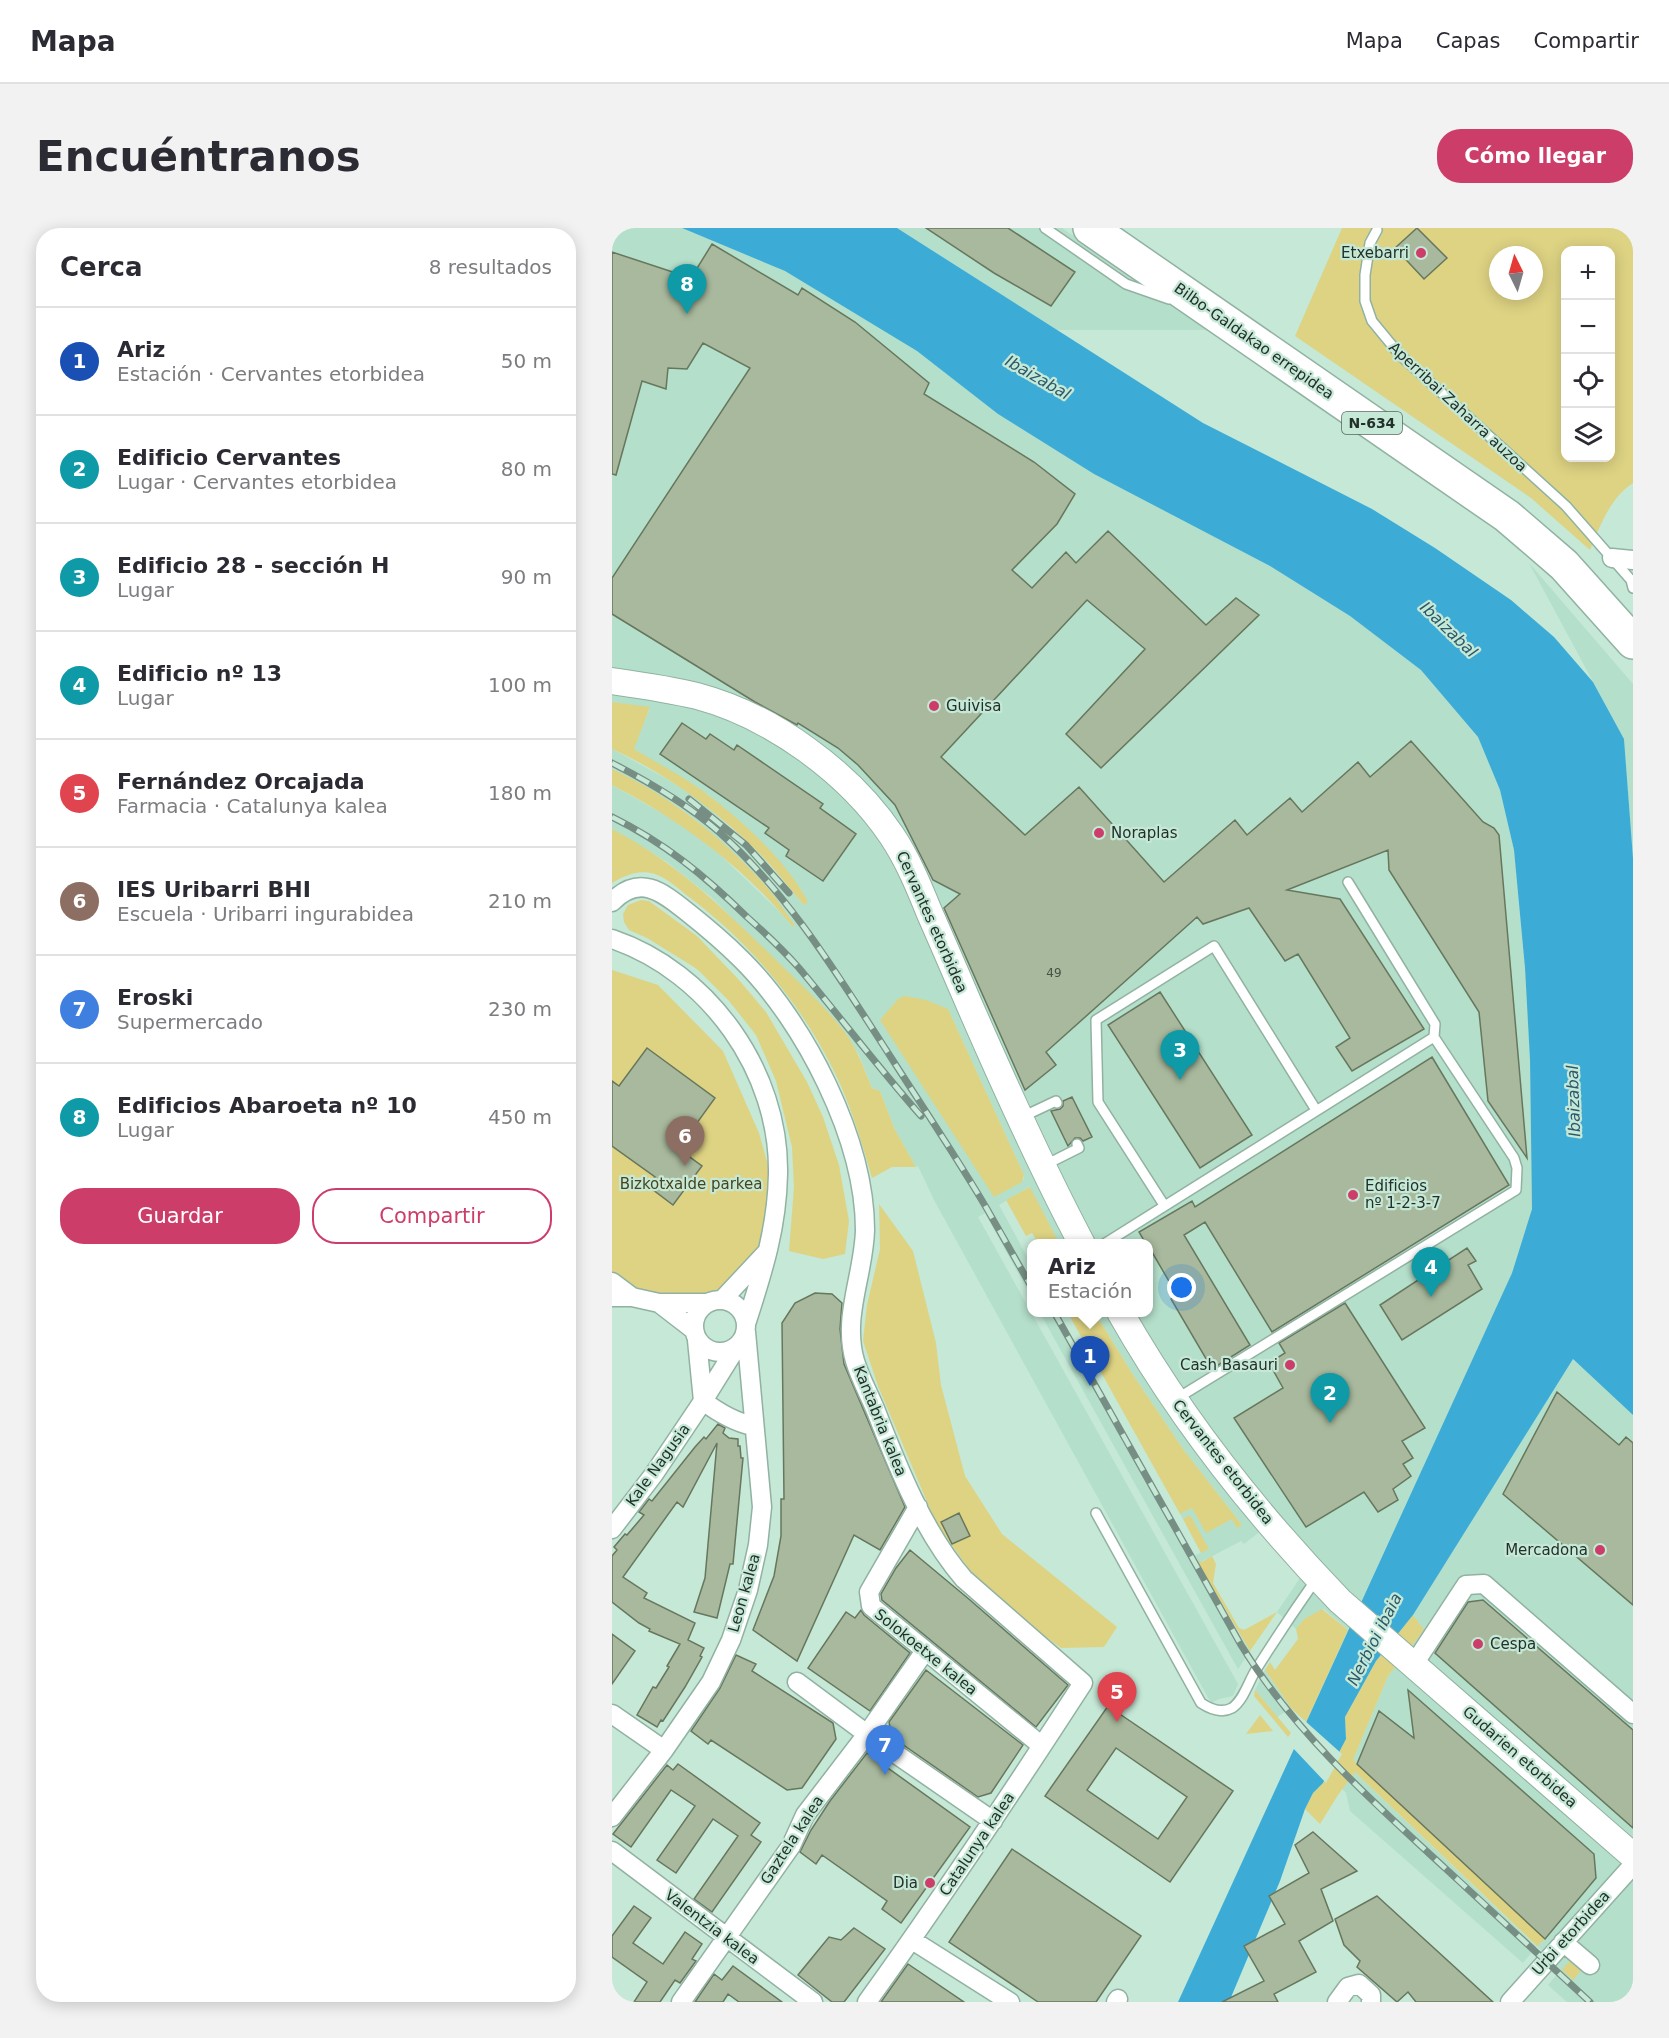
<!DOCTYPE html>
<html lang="es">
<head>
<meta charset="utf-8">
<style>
  :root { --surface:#fff; --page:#f2f2f3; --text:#2b2b33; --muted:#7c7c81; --line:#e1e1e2; --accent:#cc3e69 }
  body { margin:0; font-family:"DejaVu Sans",sans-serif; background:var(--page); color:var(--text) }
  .controls { position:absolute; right:18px; top:18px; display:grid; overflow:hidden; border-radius:12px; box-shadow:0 3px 15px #0003 }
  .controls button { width:54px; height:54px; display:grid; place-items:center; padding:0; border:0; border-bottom:2px solid var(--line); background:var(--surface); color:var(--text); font:30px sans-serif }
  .compass { position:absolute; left:877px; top:18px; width:54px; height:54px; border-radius:50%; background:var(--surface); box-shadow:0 3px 15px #0003; rotate:355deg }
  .you { position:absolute; left:570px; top:1060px; width:21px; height:21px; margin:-15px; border:4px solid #fff; border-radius:50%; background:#1a73e8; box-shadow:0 0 0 9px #1a73e833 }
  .badge { display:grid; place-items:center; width:39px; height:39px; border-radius:50%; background:var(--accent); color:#fff; font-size:20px; font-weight:700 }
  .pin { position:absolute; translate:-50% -50px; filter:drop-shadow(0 2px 3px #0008) }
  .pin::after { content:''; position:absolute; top:32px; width:21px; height:18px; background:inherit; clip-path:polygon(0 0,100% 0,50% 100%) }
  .popup { position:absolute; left:415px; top:1011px; width:126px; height:78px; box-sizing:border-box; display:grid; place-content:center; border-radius:12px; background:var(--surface); filter:drop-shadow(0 2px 4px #0005); font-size:20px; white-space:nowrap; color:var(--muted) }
  .popup b { font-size:22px; color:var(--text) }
  .popup::after { content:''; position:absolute; left:50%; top:100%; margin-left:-12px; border:12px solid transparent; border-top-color:var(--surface) }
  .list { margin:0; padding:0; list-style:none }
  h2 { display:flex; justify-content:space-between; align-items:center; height:78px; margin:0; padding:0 24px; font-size:26px }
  h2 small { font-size:20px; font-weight:400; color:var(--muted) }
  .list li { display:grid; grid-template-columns:39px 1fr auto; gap:18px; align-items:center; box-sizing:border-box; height:108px; padding:0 24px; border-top:2px solid var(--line) }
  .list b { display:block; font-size:22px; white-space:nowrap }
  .list p { margin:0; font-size:20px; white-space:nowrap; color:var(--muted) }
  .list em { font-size:20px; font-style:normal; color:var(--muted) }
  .actions { display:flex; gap:12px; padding:18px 24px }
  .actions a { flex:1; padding:14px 0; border:2px solid var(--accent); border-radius:24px; text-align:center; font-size:21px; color:var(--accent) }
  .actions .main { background:var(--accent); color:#fff }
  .icon { flex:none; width:33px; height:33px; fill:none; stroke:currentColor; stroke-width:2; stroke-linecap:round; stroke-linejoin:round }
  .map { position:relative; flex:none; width:1021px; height:1774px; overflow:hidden; border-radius:24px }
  header { display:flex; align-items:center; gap:36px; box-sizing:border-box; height:84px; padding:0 30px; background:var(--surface); border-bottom:2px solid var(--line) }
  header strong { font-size:28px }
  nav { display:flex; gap:33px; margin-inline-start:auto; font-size:21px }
  .intro { display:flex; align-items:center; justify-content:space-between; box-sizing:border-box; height:144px; padding:0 36px }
  h1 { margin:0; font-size:42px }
  .button { padding:15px 27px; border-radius:24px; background:var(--accent); color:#fff; font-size:21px; font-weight:700 }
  main { display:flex; gap:36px; padding:0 36px }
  aside { flex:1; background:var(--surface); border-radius:24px; box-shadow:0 3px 15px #0003 }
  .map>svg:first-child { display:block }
  .built { fill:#b4dfca; fill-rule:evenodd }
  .green { fill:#ded383; fill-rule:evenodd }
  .water { fill:#3cacd7 }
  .pier { fill:#c5e8d7 }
  .building { fill:#a8b99d; stroke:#67775d; stroke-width:1.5; fill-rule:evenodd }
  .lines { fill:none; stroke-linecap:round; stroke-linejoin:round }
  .lane-casing { stroke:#91b2a2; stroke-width:12 }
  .street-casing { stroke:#91b2a2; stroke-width:21 }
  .secondary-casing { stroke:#91b2a2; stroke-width:28 }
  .highway-casing { stroke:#91b2a2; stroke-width:36 }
  .lane { stroke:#fff; stroke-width:9 }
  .street { stroke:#fff; stroke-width:18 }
  .secondary { stroke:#fff; stroke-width:26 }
  .highway { stroke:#fff; stroke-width:33 }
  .rail-casing { stroke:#768e83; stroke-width:7 }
  .rail { stroke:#c5e8d7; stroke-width:4.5; stroke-dasharray:14; stroke-linecap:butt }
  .poi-dot { fill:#cc3e69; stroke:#c5e8d7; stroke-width:2 }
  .labels { text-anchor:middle; stroke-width:4.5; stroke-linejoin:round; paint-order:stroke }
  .number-label { font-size:12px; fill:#445247 }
  .shield { fill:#c5e8d7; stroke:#54675e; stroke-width:1.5 }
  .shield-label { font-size:14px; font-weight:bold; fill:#23302a }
  .poi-label { font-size:15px; fill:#23302a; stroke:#c5e8d7; text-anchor:end }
  .street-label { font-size:15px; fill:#23302a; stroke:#c5e8d7 }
  .park-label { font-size:15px; fill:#49441c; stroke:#c5e8d7 }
  .water-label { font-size:16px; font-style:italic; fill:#2b586b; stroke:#c5e8d7 }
</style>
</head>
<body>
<header>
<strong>Mapa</strong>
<nav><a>Mapa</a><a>Capas</a><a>Compartir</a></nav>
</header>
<div class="intro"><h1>Encuéntranos</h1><a class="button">Cómo llegar</a></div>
<main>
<aside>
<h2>Cerca<small>8 resultados</small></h2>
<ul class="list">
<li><span class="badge" style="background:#1a4fb4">1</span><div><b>Ariz</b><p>Estación · Cervantes etorbidea</p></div><em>50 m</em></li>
<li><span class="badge" style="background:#0f9aa8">2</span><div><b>Edificio Cervantes</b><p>Lugar · Cervantes etorbidea</p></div><em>80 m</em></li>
<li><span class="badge" style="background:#0f9aa8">3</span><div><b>Edificio 28 - sección H</b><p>Lugar</p></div><em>90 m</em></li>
<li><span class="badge" style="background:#0f9aa8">4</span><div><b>Edificio nº 13</b><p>Lugar</p></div><em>100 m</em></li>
<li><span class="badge" style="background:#e0444e">5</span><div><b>Fernández Orcajada</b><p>Farmacia · Catalunya kalea</p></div><em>180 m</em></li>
<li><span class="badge" style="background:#8d6e63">6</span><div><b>IES Uribarri BHI</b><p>Escuela · Uribarri ingurabidea</p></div><em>210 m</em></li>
<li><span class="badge" style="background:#3f7fe0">7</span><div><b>Eroski</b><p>Supermercado</p></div><em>230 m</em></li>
<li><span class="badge" style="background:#0f9aa8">8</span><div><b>Edificios Abaroeta nº 10</b><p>Lugar</p></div><em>450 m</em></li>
</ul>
<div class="actions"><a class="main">Guardar</a><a>Compartir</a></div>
</aside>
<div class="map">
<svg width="1021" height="1774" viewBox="0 0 1021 1774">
  <rect width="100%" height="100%" fill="#c5e8d7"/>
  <path class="built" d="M0,0H70L173,43L305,123L386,186L482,246L658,338L738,388L809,441L866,509L888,562L902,622L913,740L918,832L920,981L900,1045L736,1402L712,1381L692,1391L684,1401L665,1384L690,1347L650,1302L632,1316L629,1313L589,1334L618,1391L638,1423L626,1441L428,1085H447L582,1328L596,1321L578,1288L571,1291L568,1286L580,1280L620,1291L630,1297L571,1221L523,1150L483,1085L536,1084V1016L447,1015L417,959L387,977L419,1036V1069L373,985L366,989L626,1456L621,1468L607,1471L599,1475L322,972L306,938L304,939L282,900L268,863L260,860L247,827L232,803L203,771L99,669L55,634L0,601V557L67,595L104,623L171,687L181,699L183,697L154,658L122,626L91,598L65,578L0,541V521L55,551L88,572L148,626L192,677L190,663L164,630L134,599L95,566L21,521L38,480L0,474ZM336,781L412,947V951L382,968L349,916Z
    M285,0H450L599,102H445Z
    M917,335L1021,456V630L1012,511Z
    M961,1131L1021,1187V1774H955L936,1757L949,1742L925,1718L911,1735L738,1583L734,1565L730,1561L743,1544L924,1718L932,1710L741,1532L776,1448L811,1402L801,1387Z
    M653,1442L679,1480L665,1489L643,1462Z"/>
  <path class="green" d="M730,0H1021V255C998,270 988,298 978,322L919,270L683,108ZM954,22H999V230H954ZM886,27H922V63H886Z
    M0,474L38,479L22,521C46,536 73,549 96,567C132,594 176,635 196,674L192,677C177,660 163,641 147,625C104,582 55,546 0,521Z
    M0,541C58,568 110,609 153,657C164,669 173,684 183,697L181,699C132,639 68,592 0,557Z
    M0,601C65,635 111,680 163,731C186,754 212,777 232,803C245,820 252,841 260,860L268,863L282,900L304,939H280L260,950C249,912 238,874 220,839C186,772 137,714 77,669C67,661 56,651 43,646C28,641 13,647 0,655Z
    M29,672L37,673L85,708L127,752L154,784L195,854L211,889L227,937L237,993L233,1026L211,1031L177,1023L182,959L180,919L164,853L144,807L117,773L85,741L35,710L17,702L12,694L11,686L16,677Z
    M0,742L46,757L111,823L147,905L159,948L154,1011L130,1049L97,1067H51L4,1055L0,1058Z
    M293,768L314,772L336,781L412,947L410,954L382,969L268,792L287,770Z
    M418,959L447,1015H426L420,1005L414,1008L394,972Z
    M267,976L301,1023L324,1115L329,1157L353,1248L390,1306L505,1399L492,1419L449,1420L404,1387L357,1341L324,1295L266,1158L251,1113L255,1077L268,1021Z
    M456,1085H483L523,1150L571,1221L630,1297L625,1300L620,1291L594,1305L580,1280L568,1286Z
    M578,1287L597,1321L589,1325L571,1291Z
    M600,1328L604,1336L601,1355L627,1400L632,1402L665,1384L638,1423L585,1334L588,1333L590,1334Z
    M710,1381L736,1402L694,1494L679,1480L653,1442L658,1434L663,1442L686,1411L684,1401L692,1391Z
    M801,1387L812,1402L776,1448L741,1532L933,1711L925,1718L743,1544L726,1567L708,1596L693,1581L701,1565L711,1555L734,1511L733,1489L764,1433Z
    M643,1462L679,1505L676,1509L642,1468Z
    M648,1487L661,1503L634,1506Z
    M961,1729L972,1739L961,1752L950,1742Z"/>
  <path class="water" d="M70,0H285L591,195L760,281L823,320L899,372L942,409L981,454L1012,511L1021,630V1187L961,1131L801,1387L764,1433L733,1489L734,1511L711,1555L701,1565L693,1581L668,1653L617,1774H566L900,1045L920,981L918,832L913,740L902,622L888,562L866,509L809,442L738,388L658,338L482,246L386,186L305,123L173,43Z"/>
  <path class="pier" d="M692,1492L730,1526L714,1555L680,1519Z"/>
  <path class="building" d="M314,0H396L463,44L439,78L382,45Z
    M805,0L835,30L812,51L783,20Z
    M100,16L186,67L190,60L243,94L317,155L312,166L422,234L463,266L445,296L400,342L420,360L454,324L464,335L496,303L594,397L624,370L647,387L489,540L454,506L533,421L475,372L329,529L413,607L467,559L552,654L623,592L635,607L678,570L690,584L746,534L758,549L799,513L871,594L882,600L887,607L915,930L876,873L867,784L777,642L776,622L675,662L728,671L812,801L740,843L724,819L738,810L686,726L673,733L637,680L591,696L585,689L434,824L444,837L413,862L332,680L348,666L321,652L283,577L246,537L226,520L186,495L185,497L143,474L0,386V350L138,140L91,115L75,141L56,140L54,161L30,153L4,247L0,246V24L79,50Z
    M70,495L94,511L98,506L122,522L125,517L211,576L208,580L244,606L211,653L174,628L177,622L153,605L157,600L48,526Z
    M548,764L640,907L588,940L496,797Z
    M35,820L103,870L74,910L79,914L71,924L90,938L61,977L36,958L43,949L0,918V853L7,858Z
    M820,829L897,957L660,1104L593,994L572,1007L638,1117L600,1141L559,1071L565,1067L537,1019V1016H534L527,1004L580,973L583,979Z
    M460,869L480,909L471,913L468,910H463L456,918L439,883L448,881L451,878V873Z
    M855,1020L864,1033L856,1037L870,1061L790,1112L768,1077Z
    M203,1065L220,1066L230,1075L228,1101L232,1136L293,1279L268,1322L242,1307L185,1433L141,1402L162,1348L169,1308V1271H172L170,1095L183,1075Z
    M733,1075L813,1200L790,1213L801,1230L791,1236L799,1248L781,1261L786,1272L766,1284L752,1264L694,1299L622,1190L671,1160L657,1135L673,1125L667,1115Z
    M945,1164L1007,1217L1014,1209L1021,1215V1377L891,1266Z
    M106,1196L113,1200L111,1205L117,1210L126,1211V1218H128L129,1230H131L121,1336H118L105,1390L82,1384L93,1350L105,1215L71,1279L65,1274L11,1349L35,1365L32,1370L83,1395L76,1412L92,1420L88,1428L90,1429L73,1459L51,1493L49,1492L45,1499L25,1487L41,1459L44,1460L57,1439L55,1438L68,1416L37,1403L38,1401L27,1395L0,1374V1328L5,1322L2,1319L13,1306L15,1307L32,1287L27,1284L37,1271L40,1273L83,1219L92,1209L94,1211Z
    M347,1285L358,1308L340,1316L329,1294Z
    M298,1322L358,1372L456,1457L424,1499L270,1372L269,1366L284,1340Z
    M871,1372L1021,1502V1600L823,1425L856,1374Z
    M249,1382L252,1387L298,1425L258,1483L196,1440L234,1384L243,1390Z
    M0,1406L23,1423L0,1456Z
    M124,1427L144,1436L140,1443L221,1495L224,1511L190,1560L175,1562L99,1512L96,1516L79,1503L108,1460Z
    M314,1442L411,1517L379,1565L366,1569L280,1509L277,1494Z
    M796,1462L982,1626L984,1650L933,1711L745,1536L767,1483L802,1510Z
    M496,1478L621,1563L558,1654L433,1568ZM504,1520L575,1569L546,1611L475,1562Z
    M255,1525L358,1599L289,1695L270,1681L275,1673L210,1627L204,1636L188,1624L199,1602L218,1573Z
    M66,1536L148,1595L139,1607L149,1614L100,1684L82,1671L126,1608L101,1591L64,1645L45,1632L83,1578L59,1562L19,1619L1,1606L55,1537L61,1542Z
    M701,1604L745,1643L709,1661L721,1693L687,1713L704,1744L662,1766L666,1774H610L652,1753L632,1718L673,1696L657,1668L697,1645L683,1617Z
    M400,1621L529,1708L484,1774H426L337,1714Z
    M765,1668L881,1774H804L796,1764L785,1774L745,1739L748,1733L732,1717L723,1691Z
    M22,1678L39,1690L21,1715L51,1736L73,1704L90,1716L80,1731L84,1733L68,1755L63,1752L48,1774H22L35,1754L0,1729V1708Z
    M242,1700L273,1721L232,1774H220L186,1747L217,1709L229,1712Z
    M296,1736L352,1774H269Z
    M121,1738L170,1774H127L116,1766L111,1774H83L102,1746L110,1752Z"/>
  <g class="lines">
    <defs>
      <path id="lane" d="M433,0L514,56L557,71
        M765,2L758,15L753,47V73L760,93L788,127L954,278L1019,352L1021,360
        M410,889L444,873L445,875
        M433,937L467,920L465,916
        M552,977L486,874L484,792L602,718L704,882
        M492,1016L822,809
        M564,1171L904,962L905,940L902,930L822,809L823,796L736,654
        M484,1285L589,1475C598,1481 609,1486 620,1480C632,1472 637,1452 645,1440C664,1410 684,1380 705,1350"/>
      <path id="street" d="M1000,330L1021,332
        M0,674C27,646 49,663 74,683C93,698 112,714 129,731C193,794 253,912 253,1002C252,1046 230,1089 243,1133C248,1150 257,1166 264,1183C286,1240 312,1305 352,1351L471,1455C401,1563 330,1670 255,1774
        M0,711C97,744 168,844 166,946C165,1000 151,1043 135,1093
        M0,1054L20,1069
        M0,1069H20L47,1075H95
        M82 1098a26 26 0 1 1 52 0a26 26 0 1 1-52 0Z
        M110,1072L154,1025
        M47,1075L82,1102
        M85,1112L91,1173L124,1120
        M306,1279L257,1364L259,1378L430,1518
        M0,1301L42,1246L91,1173C107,1185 122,1194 141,1198
        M802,1436L854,1357L872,1356L1021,1486
        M185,1454L255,1506L381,1593
        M0,1486L52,1522
        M0,1589L52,1522L99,1454L119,1412L136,1362L146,1317L150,1279L134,1104
        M0,1623L201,1774
        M300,1712L398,1774
        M951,1714L978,1737
        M69,1774L179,1618L193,1587L255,1506L313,1423
        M504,1774L506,1771
        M725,1774L736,1759L747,1756L759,1767V1774
        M898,1774L1021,1637"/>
      <path id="secondary" d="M0,453C28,457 57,461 85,468C160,488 237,544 280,608C296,632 307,659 318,686C330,713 342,741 354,769C390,852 427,935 470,1016
        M508,1084C568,1190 644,1286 728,1373L1021,1628"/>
      <path id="highway" d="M478,0L895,288L952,337L1021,414"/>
    </defs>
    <use href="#lane" class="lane-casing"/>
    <use href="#street" class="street-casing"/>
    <use href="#secondary" class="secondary-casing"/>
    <use href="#highway" class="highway-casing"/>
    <use href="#lane" class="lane"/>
    <use href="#street" class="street"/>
    <use href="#secondary" class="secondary"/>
    <use href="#highway" class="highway"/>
    <defs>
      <path id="rail" d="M0,535C37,554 75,576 107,604C179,668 228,751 280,831C312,881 345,930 375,981C390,1007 405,1034 420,1060
        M77,571L134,617L177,665
        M0,589C53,615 93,648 135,689C153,705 171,722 187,740C228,789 267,840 309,888
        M442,1084L629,1417C683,1505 759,1572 834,1641C882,1685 930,1730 978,1774"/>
    </defs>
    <use href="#rail" class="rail-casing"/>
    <use href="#rail" class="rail"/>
  </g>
  <g class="poi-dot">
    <circle cx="809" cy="25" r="6"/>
    <circle cx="322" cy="478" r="6"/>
    <circle cx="487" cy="605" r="6"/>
    <circle cx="741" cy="967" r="6"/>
    <circle cx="678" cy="1137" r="6"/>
    <circle cx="988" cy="1322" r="6"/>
    <circle cx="866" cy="1416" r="6"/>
    <circle cx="318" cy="1655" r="6"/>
  </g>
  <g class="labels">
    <g class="number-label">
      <text x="442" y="749">49</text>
    </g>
    <rect class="shield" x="730" y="184" width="60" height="22" rx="4.5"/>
    <g class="shield-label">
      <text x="760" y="200">N-634</text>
    </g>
    <g class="poi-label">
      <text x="797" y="30">Etxebarri</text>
      <text x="334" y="483" text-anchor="start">Guivisa</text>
      <text x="499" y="610" text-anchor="start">Noraplas</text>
      <text x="753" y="963" text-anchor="start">Edificios<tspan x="753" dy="17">nº 1-2-3-7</tspan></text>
      <text x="666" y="1142">Cash Basauri</text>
      <text x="976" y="1327">Mercadona</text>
      <text x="878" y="1421" text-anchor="start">Cespa</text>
      <text x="306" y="1660">Dia</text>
    </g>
    <g class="street-label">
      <text transform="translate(642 113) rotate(35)" y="5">Bilbo-Galdakao errepidea</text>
      <text transform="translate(846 179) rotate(43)" y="5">Aperribai Zaharra auzoa</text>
      <text transform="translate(320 694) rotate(66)" y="5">Cervantes etorbidea</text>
      <text transform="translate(268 1193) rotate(68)" y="5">Kantabria kalea</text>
      <text transform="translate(611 1234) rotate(52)" y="5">Cervantes etorbidea</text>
      <text transform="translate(46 1237) rotate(-54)" y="5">Kale Nagusia</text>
      <text transform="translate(132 1365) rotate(-74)" y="5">Leon kalea</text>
      <text transform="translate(314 1424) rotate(39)" y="5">Solokoetxe kalea</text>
      <text transform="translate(908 1529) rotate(41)" y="5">Gudarien etorbidea</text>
      <text transform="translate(180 1612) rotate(-57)" y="5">Gaztela kalea</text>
      <text transform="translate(365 1616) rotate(-56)" y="5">Catalunya kalea</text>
      <text transform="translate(100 1699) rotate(37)" y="5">Valentzia kalea</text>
      <text transform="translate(959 1705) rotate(-48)" y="5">Urbi etorbidea</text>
    </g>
    <g class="park-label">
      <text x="79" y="961">Bizkotxalde parkea</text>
    </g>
    <g class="water-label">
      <text transform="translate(426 149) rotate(30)" y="6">Ibaizabal</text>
      <text transform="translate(837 401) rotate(44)" y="6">Ibaizabal</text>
      <text transform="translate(961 873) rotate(-92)" y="6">Ibaizabal</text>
      <text transform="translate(762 1411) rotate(-63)" y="6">Nerbioi ibaia</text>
    </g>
  </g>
</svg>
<div class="controls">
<button>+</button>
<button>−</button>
<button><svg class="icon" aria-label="locate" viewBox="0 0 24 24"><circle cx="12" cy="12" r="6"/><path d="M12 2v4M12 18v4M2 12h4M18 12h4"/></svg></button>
<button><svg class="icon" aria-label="layers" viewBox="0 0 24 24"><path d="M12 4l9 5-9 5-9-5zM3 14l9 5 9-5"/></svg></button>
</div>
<svg class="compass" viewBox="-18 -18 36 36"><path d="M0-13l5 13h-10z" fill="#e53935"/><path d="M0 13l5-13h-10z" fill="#7c7c81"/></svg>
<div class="you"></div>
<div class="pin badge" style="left:478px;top:1158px;background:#1a4fb4">1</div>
<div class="popup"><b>Ariz</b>Estación</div>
<div class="pin badge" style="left:718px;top:1195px;background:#0f9aa8">2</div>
<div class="pin badge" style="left:568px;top:852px;background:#0f9aa8">3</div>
<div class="pin badge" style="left:819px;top:1069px;background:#0f9aa8">4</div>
<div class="pin badge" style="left:505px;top:1494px;background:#e0444e">5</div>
<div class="pin badge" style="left:73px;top:938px;background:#8d6e63">6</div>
<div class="pin badge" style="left:273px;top:1547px;background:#3f7fe0">7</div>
<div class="pin badge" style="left:75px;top:86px;background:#0f9aa8">8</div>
</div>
</main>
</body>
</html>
